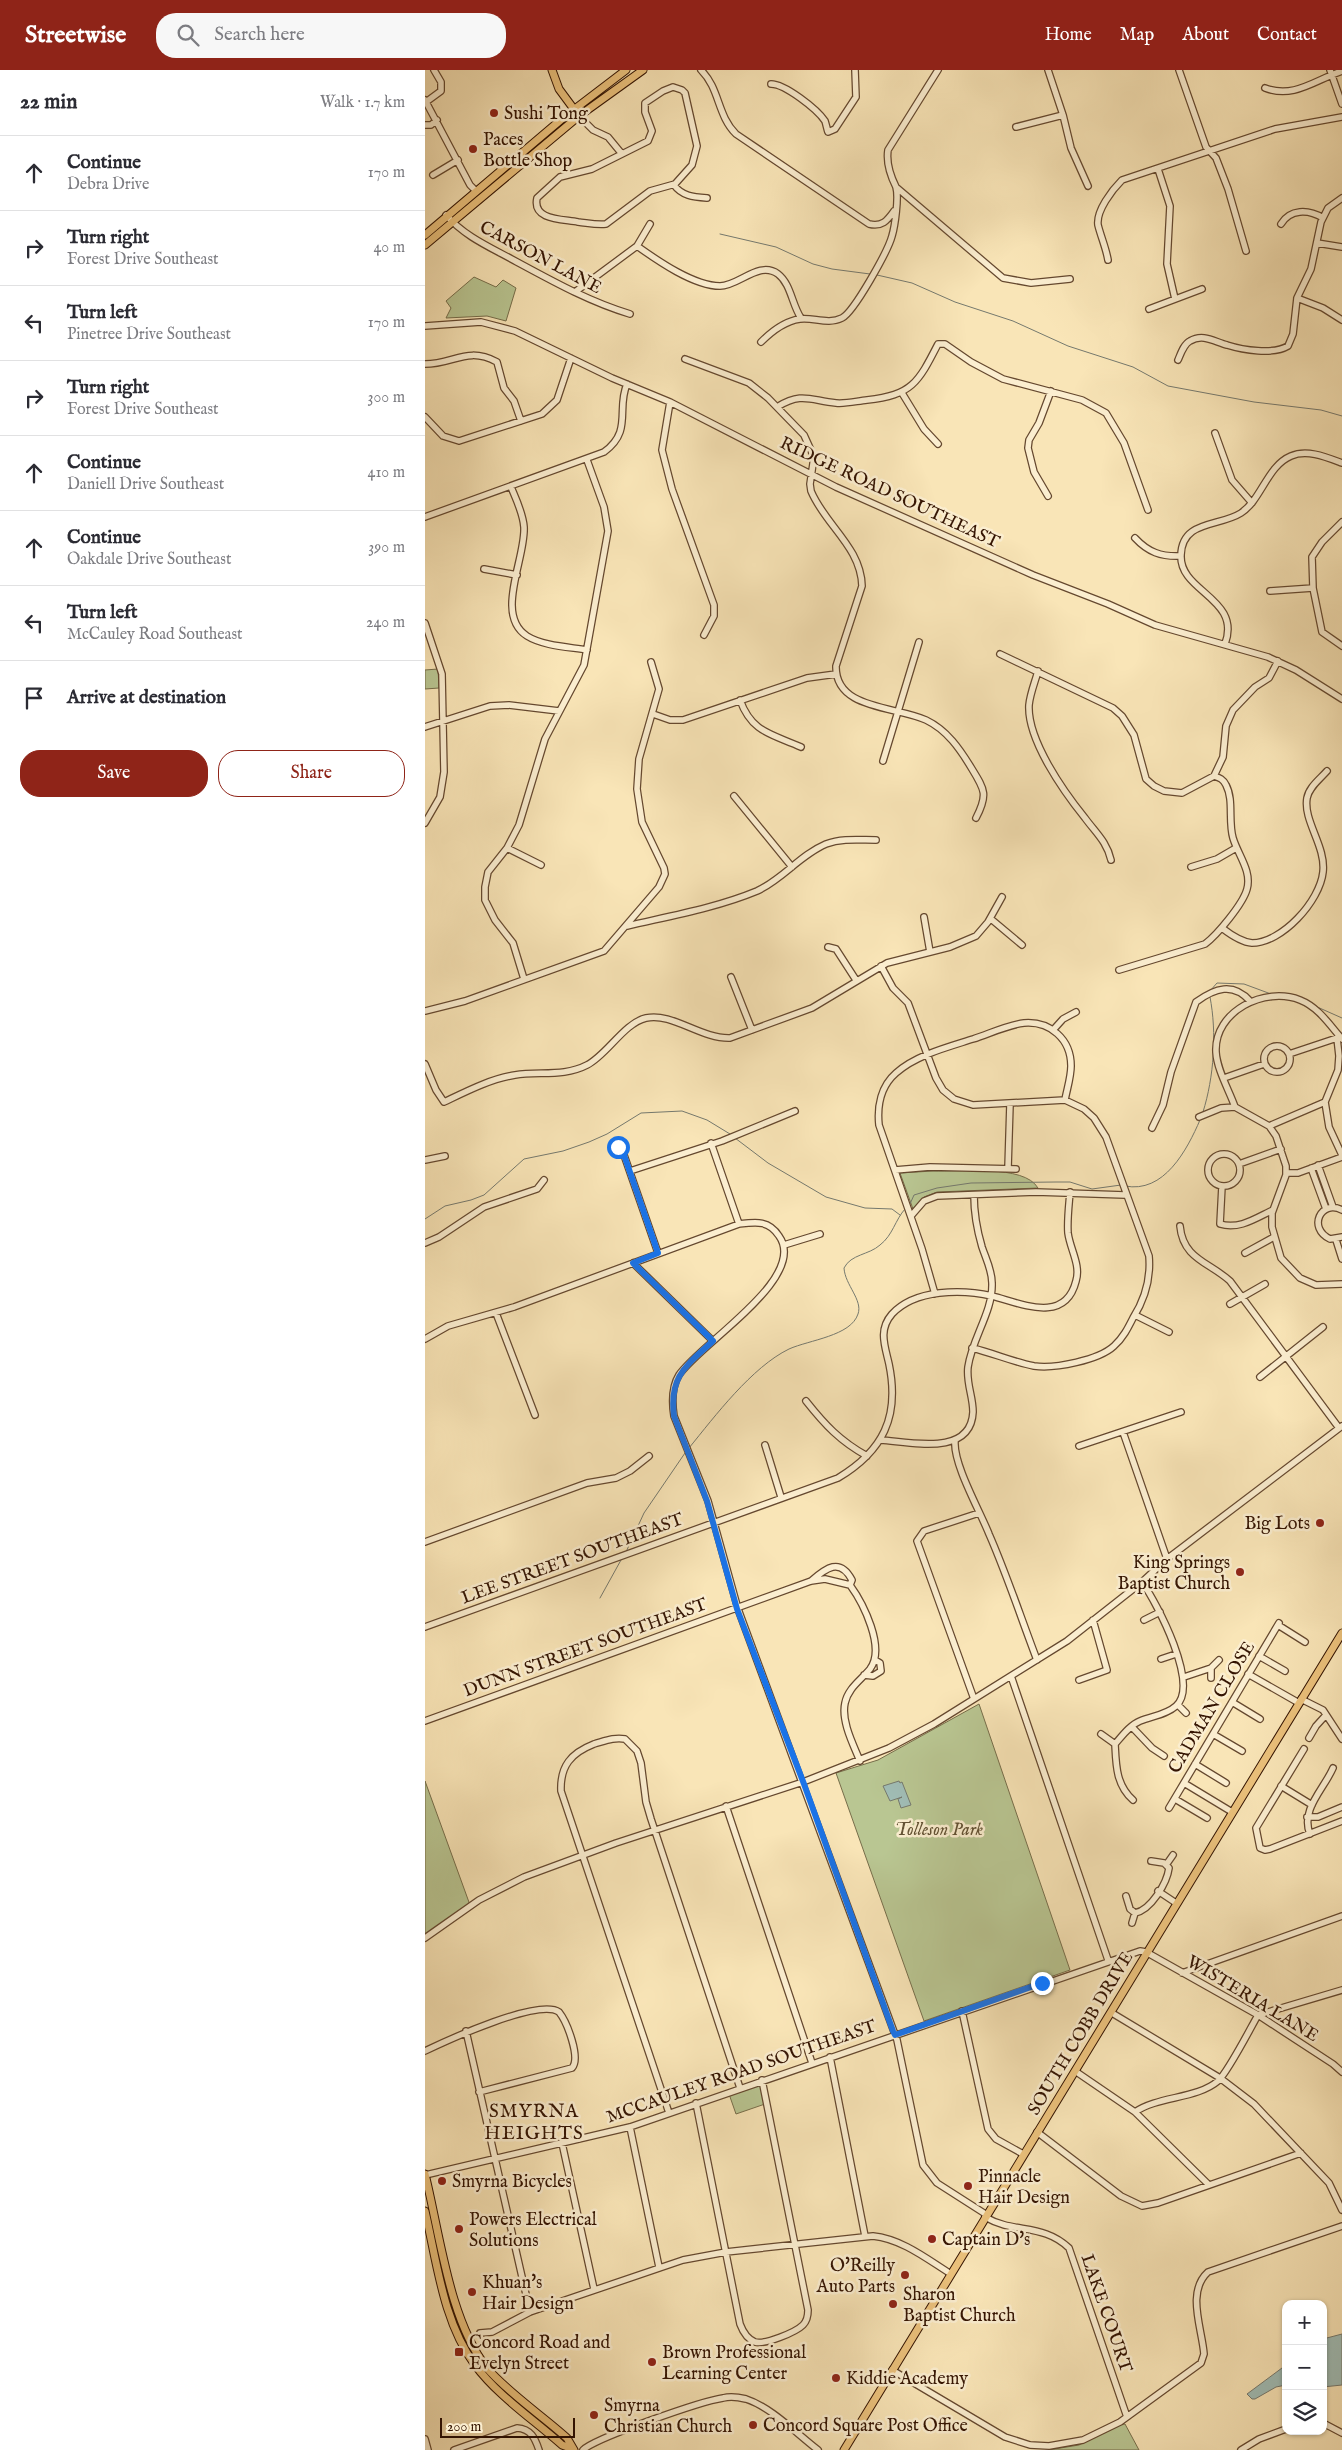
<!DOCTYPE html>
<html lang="en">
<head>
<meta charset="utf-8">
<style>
  :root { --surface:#fff; --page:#f7f7f7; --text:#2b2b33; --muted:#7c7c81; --line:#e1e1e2; --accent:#8f2418 }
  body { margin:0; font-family:"IM FELL English",serif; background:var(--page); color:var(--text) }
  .controls { position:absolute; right:15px; bottom:15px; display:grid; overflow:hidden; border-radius:10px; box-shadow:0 1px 4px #0004 }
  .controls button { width:45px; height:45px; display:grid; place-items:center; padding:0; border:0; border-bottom:1px solid var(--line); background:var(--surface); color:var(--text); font:25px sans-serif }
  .scale { position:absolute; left:15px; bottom:12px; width:135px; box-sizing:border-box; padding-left:5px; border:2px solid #341402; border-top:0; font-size:14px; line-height:18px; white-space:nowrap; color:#341402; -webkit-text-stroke:4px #fbeed0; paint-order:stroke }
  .stop { position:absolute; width:15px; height:15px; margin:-11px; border:4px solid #1a73e8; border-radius:50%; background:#fff }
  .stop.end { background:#1a73e8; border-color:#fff; box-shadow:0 1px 5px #0008 }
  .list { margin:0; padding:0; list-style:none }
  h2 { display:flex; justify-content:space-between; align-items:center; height:65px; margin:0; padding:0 20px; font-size:21px }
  h2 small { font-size:16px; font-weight:400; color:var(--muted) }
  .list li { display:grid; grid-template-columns:32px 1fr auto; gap:15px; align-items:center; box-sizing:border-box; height:75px; padding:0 20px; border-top:1px solid var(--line) }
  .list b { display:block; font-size:19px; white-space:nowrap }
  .list p { margin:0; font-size:16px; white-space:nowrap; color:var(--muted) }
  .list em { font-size:16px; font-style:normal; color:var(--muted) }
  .actions { display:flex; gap:10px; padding:15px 20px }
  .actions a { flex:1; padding:11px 0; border:1px solid var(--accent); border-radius:20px; text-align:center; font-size:18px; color:var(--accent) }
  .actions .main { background:var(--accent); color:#fff }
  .icon { flex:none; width:28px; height:28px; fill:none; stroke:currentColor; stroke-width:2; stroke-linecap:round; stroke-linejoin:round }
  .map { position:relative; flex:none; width:917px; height:2380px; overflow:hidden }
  header { display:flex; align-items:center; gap:30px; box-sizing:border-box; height:70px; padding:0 25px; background:var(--accent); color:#fff }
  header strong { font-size:24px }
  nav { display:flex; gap:28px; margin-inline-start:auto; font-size:18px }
  .search { width:350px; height:45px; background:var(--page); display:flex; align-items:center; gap:12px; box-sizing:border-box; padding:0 18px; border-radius:20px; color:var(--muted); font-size:19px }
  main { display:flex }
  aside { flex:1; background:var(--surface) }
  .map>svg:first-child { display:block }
  .green { fill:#b9c692; stroke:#766d4a }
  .water { fill:#a0bdb6; stroke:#75796e }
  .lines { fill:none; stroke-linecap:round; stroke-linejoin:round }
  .stream { stroke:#75796e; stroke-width:1 }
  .minor-casing { stroke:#65482f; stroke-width:8 }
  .major-casing { stroke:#341402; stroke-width:9 }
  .minor { stroke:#fbeed0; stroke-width:5.5 }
  .major { stroke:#ecc27c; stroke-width:7 }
  .route { stroke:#1a73e8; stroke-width:6 }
  .poi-dot { fill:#8f2418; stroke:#fbeed0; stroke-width:2 }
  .labels { text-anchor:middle; stroke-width:5; stroke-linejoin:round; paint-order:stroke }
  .poi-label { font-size:18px; fill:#341402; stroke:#fbeed0; text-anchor:start }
  .street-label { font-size:18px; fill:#341402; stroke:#fbeed0 }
  .park-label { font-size:18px; font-style:italic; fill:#635234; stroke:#fbeed0 }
  .neighbourhood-label { font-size:19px; letter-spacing:1px; fill:#341402; stroke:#fbeed0 }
</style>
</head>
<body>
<header>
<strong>Streetwise</strong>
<div class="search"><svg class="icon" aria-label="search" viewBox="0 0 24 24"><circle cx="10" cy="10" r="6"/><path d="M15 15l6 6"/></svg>Search here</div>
<nav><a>Home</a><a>Map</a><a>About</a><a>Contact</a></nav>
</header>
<main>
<aside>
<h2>22 min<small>Walk · 1.7 km</small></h2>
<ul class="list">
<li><svg class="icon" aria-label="ahead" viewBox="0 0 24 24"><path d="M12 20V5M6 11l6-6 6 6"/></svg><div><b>Continue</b><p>Debra Drive</p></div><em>170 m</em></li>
<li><svg class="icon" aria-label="right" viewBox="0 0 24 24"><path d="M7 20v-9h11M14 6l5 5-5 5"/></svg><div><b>Turn right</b><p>Forest Drive Southeast</p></div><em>40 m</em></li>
<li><svg class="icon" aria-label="left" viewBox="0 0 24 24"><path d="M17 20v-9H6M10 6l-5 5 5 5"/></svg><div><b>Turn left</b><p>Pinetree Drive Southeast</p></div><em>170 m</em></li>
<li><svg class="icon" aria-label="right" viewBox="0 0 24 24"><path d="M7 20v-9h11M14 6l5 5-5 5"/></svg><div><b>Turn right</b><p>Forest Drive Southeast</p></div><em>300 m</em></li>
<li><svg class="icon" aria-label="ahead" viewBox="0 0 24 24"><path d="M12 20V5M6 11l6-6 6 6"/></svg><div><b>Continue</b><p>Daniell Drive Southeast</p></div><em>410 m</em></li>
<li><svg class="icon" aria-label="ahead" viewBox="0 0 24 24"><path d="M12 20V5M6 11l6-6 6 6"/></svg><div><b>Continue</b><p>Oakdale Drive Southeast</p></div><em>390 m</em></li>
<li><svg class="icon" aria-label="left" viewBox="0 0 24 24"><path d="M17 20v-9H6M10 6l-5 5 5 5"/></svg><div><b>Turn left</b><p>McCauley Road Southeast</p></div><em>240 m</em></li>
<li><svg class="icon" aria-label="arrive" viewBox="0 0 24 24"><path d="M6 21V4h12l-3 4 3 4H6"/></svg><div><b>Arrive at destination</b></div></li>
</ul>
<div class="actions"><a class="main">Save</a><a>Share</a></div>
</aside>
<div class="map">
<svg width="917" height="2380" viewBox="0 0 917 2380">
  <rect width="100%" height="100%" fill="#f9e5b7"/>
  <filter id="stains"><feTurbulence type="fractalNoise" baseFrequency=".004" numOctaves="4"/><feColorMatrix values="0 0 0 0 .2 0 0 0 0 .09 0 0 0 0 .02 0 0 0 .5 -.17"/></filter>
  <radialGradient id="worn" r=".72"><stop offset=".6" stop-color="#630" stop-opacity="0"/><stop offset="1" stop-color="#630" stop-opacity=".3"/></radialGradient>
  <path class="green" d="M49,207L71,217L78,210L91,218L81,251L62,246L21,248L26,238L21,231Z
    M13,599L14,618L0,619V600Z
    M508,1101C534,1102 599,1094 613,1118L512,1122L499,1127L488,1139L475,1103Z
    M554,1634L645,1900L499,1951L411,1703L453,1690Z
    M0,1711L45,1835L0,1868Z
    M335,2013L340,2034L311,2044L304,2024Z
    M700,2354L714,2380H623L654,2375L692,2355Z"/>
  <path class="water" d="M474,1711L475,1713L477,1712L486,1735L476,1738L473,1729L477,1727L465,1731L458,1716Z
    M917,2264V2315L898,2317V2269Z
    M861,2295V2315L851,2317L830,2329H827L822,2324Z"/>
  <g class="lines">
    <path class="stream" d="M295,164L351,177L388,194L407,199L445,204
      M452,205L487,213L530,232L588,251L643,276L708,297L743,316L829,332L896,340L917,346
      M785,921L792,913L819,914L846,924
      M890,936L917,948
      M778,1042C789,1007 792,963 785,927
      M310,1068L343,1093L401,1127L440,1138L467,1139L475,1145
      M700,1116C739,1124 762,1080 775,1050
      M485,1134L489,1125L512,1118L546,1113L631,1112H645L667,1119L696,1115
      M0,1149L20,1136L46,1130L59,1125L99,1089L138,1081L164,1072L182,1064L216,1043L257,1041L282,1050L305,1064
      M264,1378C290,1346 327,1297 364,1279C384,1270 426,1266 433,1244C438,1230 420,1215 419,1198C426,1184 444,1185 455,1175C468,1165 470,1150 480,1139
      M201,1482L219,1443L260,1383
      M175,1528L196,1490"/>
    <defs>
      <path id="minor" d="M276,0C295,19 292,45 311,64L444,154C457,157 462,151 469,141
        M513,0L463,80C461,93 465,105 471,117L578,208L606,213L645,209
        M623,0L638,45L646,78L663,116
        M754,0L781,77L791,88L803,119L821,181
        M905,0L917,34
        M346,14C360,14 392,39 400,51C401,54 402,59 403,62L410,59L431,27L430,0
        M248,17L257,20L260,23L272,76L267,95L250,114L225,121L181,154C171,155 163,153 153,152C139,149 107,151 112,128L135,107L167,99L223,71L227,61L220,42V33L238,21Z
        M840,18C869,29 890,10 917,1
        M0,30L45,115L51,121
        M1,32L16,21V12L9,0
        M154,46L168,60L183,67L197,84
        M0,55H6L12,50
        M591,57L638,45
        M733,99L745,136L742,194L750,229
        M8,105L33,90
        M249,115C257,126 268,127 282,128
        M21,145C40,167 67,178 92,192C129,212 165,232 205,244
        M856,154C865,139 883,139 898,148
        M892,173L917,177
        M212,176C233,191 269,216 295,216C314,216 334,190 353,204C366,214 367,235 376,248
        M683,190C681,178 676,167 673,155C671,141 687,120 697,110L850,59L917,47
        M150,222L212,176L225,154
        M872,228L898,238L917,250
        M724,239L777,219
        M0,256L56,252L90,261L187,308L245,332L411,417L608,505L683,534L730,555L843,587L871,600L917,629
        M336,272C346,262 360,251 375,249C388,247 403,255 417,248C429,242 463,181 467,166C470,156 474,127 471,117
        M260,289L324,313L343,328L379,365L389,387L385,414L386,421C400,455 436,477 437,516L411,596C410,640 471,636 501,650C522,660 535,679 547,699C560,720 563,725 551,748
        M753,290C756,283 759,274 765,271C778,263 790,272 802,275C818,280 848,285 863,276L868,264L872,228L886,199L896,152L903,138L917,128
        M0,294C29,294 42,276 72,292L79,318L89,331L96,351
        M477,323L499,359L513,374
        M245,332L237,380L247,419L289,535V546L279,565
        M352,337C377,322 384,330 411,333C421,334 432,331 442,330C487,325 493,313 513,274H520L546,292L578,309L657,330L681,343L699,373L723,440
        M0,347L18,366L34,371L117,344L132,330L146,288
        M790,363L807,410L827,433
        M86,417C91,429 98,443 99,457C101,488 69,545 102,566C118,576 144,577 162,580
        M623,426L609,402L603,378L604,370L614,353L626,321
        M0,447L179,382C208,361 191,339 202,314
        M917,452L897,472L887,487L888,518L897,562L917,576
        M710,468C723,482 736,487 756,486
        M59,499L92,505
        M845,521L888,518
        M0,553L17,604L19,702L15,727L0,753
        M800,574C817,528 754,522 756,485C757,450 794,457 816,443C837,429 842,396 866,386C882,379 901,387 917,393
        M575,584L688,638L697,646L709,665L721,709L729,716L739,721L757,723L789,706L798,687L801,656L808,640L830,617L844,608L853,591
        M613,601C610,612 605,624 604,635C602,670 639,722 660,748C671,763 682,772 686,790
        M315,630C327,663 347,664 376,677
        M228,644L245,650H258L382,608L411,604
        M0,657L65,636L84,635L134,641
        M458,691L494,572
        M309,726L367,797
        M82,778L116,795
        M766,797L792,789L811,778
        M499,847L505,882
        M566,849L597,875
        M202,856C245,846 291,838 332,821C358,809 375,785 401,774C417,768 434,770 451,770
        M797,858C806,865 816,872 827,873C857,873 895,831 898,802C901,776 878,751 882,728C884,717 895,709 902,701
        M403,877L411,879L431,910
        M456,896L468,918L483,933L511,1008L518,1020L529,1029L548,1035L640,1030L659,1039L669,1048L681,1067L724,1186C726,1209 720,1229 708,1248C703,1258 698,1268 689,1276C674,1290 630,1299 609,1296C588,1292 568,1283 547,1278
        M694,900L780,874C792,865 818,834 822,819C827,801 813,785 808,768C803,751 809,730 801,715C798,709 795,708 789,706
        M306,907L327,960
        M99,909L88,873L70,850L60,830V817L63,802L82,778L94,755L120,669L159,595L183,461L179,437L162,390
        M0,941L40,931L179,881L234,817L240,804L239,798L217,752L212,719L214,689L234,619L226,592
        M629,959L638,949L651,942
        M912,968L914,986L913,1000L900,1032L904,1057L917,1085
        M839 989a13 13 0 1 1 26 0a13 13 0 1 1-26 0Z
        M864,984L912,968
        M0,994L11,1020L19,1032C42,1021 65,1009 90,1005C114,1001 139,1007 162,995C182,985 199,953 221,948C247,942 276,969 305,968L387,938L462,893L525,877L551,866L563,852L577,827
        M799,1008L839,994
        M810,1037C804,1020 792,1000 791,982C789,941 840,916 875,930C893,937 904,954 917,969
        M774,1047L796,1038L810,1037L844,1056L851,1066L861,1096V1105L847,1143V1157L856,1188L875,1208L891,1215L917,1214
        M844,1056L900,1032
        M727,1058L738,1035L746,1002L771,932C790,918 808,912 825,931
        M286,1073L314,1154
        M193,1077L199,1085L233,1183
        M783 1100a16 16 0 1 1 32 0a16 16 0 1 1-32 0Z
        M0,1090L20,1086
        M814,1094L856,1079
        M893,1095L908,1137
        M583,1098L585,1034
        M886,1098L901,1139
        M470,1100L505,1097L591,1099
        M205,1101L297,1071L370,1041
        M861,1103H873L917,1087
        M797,1116L795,1154C814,1160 831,1148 848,1140
        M917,1140C896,1129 882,1158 905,1169L917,1167
        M486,1146L499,1131L512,1126L611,1122L700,1125
        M755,1156C758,1189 784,1192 805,1211L914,1358
        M911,1170L917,1189
        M0,1173L14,1167L59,1137L112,1119L119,1110
        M359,1175L395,1164
        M820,1183L849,1167
        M208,1193L288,1271
        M510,1224L497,1179L454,1055C452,1036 456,1016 471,1003C491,985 523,977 548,969C564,964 582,955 599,953C625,951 646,969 646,996C646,1007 642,1019 640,1030
        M805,1234L840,1214
        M71,1243L110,1345
        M710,1245L744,1262
        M0,1269L23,1256L89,1237L314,1154C331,1152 344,1150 354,1166C384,1208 274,1274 254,1305C246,1318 247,1333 249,1346L283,1431L313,1539L472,1970L498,2095L512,2113L562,2145
        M835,1307L898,1257
        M381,1331C400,1355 415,1371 442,1386
        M698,1362L742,1489
        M456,1370C485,1372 546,1387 548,1342C548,1326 541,1313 543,1297C547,1268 568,1242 567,1213C567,1200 561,1189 557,1177C552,1160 549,1142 549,1125
        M530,1371C528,1394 555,1441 564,1464C582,1505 596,1548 612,1590
        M340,1375L356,1427
        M654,1376L756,1342
        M0,1472L162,1413L191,1408L205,1401L224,1386
        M386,1511C401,1498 415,1487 427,1510L425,1515
        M719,1550L735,1542
        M853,1555L880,1572
        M0,1557L413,1408C458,1381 475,1347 464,1294C460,1276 453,1260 467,1244C490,1219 537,1219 567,1226C595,1233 640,1255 651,1211C656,1195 645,1179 643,1163C642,1150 644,1135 645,1122
        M834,1586L860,1601
        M736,1589L751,1584
        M786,1598V1608
        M823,1604L874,1633
        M439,1605L448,1606L456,1601L455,1593L450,1590
        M586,1606L683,1890
        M759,1607L786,1598L794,1590
        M654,1610L682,1600L668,1550
        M549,1629L492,1471L499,1461L554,1443
        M876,1629L898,1640L917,1669
        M807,1632L835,1649
        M753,1635L761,1643
        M0,1651L386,1511L400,1509L425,1515C438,1533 461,1578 445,1599C436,1610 423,1618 420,1633C416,1651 428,1674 435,1691
        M707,1657L727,1678L739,1686
        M676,1664L690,1674
        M788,1664L817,1681
        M884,1668L891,1656L901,1645
        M879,1679L831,1758L835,1778L840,1780L845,1779L917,1751
        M770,1694L801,1713
        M759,1713L807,1742
        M856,1716L887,1735
        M750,1729L782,1748
        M708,1730C691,1715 691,1695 690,1674C697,1666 705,1655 715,1651C727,1646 741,1645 751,1636C775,1615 732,1533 717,1512
        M301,1736L387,1993
        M744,1738L854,1553
        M882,1747H893L917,1737
        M885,1764C875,1740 899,1719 908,1698
        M741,1795L748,1785
        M733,1821L751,1833
        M701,1826L705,1839L710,1843C726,1840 742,1813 744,1798L739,1793L726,1791
        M707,1853L710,1843
        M0,1868L54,1830L99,1807L191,1773L378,1712L464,1678L509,1654L642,1571L717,1512L742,1489L917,1356
        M757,1903L917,1846
        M537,1941L563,2059L571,2069L598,2084
        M687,1943L795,2008L829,2034L904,2113L917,2140
        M41,1961L105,2242
        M0,1981C23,1970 114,1928 134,1942C142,1952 156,1988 147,1998L54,2022
        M405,1987L440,2166
        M650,2001L710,2042L783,2114
        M271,2033L315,2254C318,2262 322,2269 330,2272C340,2275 371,2262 378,2255C382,2251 383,2246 383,2240L337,2010
        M710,2042C733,2026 772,2029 793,2011C803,2002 825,1959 833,1945L917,1920
        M244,2043L136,1721C135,1696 146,1683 169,1674C180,1671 189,1667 200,1669L212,1681L216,1693L221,1732L226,1749L315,2018
        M205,2057L234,2197
        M612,2062L696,2126L717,2136L733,2133L876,2083
        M137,2073L169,2219
        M0,2105L205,2057L715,1881L721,1882L833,1945L908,1994L917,2002
        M560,2147C589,2164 618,2153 644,2178L702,2347
        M55,2263L67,2262L105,2242L258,2190L301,2182L448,2166C477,2169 502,2189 526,2204
        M467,2300L580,2367L605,2375L624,2376L658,2370L695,2352L776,2293L779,2284C777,2258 761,2222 783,2202L917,2156
        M898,2353L917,2363
        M0,2369L3,2380
        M29,2380L92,2358C106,2359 110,2368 114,2380
        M158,2380C170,2368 277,2331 298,2328C305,2326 313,2327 321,2329C346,2337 372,2364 393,2380
        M816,2380L834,2369L861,2359"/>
      <path id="major" d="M127,0L134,19L151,42
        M0,165L138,48L201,0
        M0,175L154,46L218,0
        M0,2104C15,2164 24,2250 62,2298C81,2321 119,2347 142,2368L149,2380
        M0,2141C12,2192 18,2252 50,2295C73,2326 108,2349 137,2375L148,2379
        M419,2380L917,1563"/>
    </defs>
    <use href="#minor" class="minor-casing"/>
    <use href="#major" class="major-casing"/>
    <use href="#minor" class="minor"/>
    <use href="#major" class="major"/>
  </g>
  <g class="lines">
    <path class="route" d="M193,1077L199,1085L233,1183L208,1193L288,1271C261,1296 244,1306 249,1346L282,1431L312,1539L379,1714L468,1961L470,1965L617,1913"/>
  </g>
  <g class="poi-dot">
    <circle cx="69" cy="43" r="5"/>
    <circle cx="48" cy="79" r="5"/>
    <circle cx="895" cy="1453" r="5"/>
    <circle cx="815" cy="1502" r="5"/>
    <circle cx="17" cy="2111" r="5"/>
    <circle cx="543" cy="2116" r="5"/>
    <circle cx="34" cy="2159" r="5"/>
    <circle cx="507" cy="2169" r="5"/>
    <circle cx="480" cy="2205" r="5"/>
    <circle cx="47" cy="2222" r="5"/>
    <circle cx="468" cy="2234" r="5"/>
    <rect x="29" y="2277" width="10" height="10" rx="2.5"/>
    <circle cx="227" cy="2292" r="5"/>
    <circle cx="411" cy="2308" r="5"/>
    <circle cx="169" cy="2345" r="5"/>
    <circle cx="328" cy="2355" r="5"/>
  </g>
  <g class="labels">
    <g class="poi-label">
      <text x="79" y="49">Sushi Tong</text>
      <text x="58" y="75">Paces<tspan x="58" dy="21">Bottle Shop</tspan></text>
      <text x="885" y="1459" text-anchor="end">Big Lots</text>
      <text x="805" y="1498" text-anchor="end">King Springs<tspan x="805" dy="21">Baptist Church</tspan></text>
      <text x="553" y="2112">Pinnacle<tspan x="553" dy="21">Hair Design</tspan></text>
      <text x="27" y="2117">Smyrna Bicycles</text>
      <text x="44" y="2155">Powers Electrical<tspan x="44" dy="21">Solutions</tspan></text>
      <text x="517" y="2175">Captain D's</text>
      <text x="470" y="2201" text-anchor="end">O'Reilly<tspan x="470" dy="21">Auto Parts</tspan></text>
      <text x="57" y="2218">Khuan's<tspan x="57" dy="21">Hair Design</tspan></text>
      <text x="478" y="2230">Sharon<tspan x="478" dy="21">Baptist Church</tspan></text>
      <text x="44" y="2278">Concord Road and<tspan x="44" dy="21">Evelyn Street</tspan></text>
      <text x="237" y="2288">Brown Professional<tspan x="237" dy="21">Learning Center</tspan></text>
      <text x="421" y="2314">Kiddie Academy</text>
      <text x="179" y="2341">Smyrna<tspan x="179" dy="21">Christian Church</tspan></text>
      <text x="338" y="2361">Concord Square Post Office</text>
    </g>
    <g class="street-label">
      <text transform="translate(116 187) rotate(28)" y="6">CARSON LANE</text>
      <text transform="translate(465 422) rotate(25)" y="6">RIDGE ROAD SOUTHEAST</text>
      <text transform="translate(147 1488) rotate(-20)" y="6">LEE STREET SOUTHEAST</text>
      <text transform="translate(160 1577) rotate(-20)" y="6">DUNN STREET SOUTHEAST</text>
      <text transform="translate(786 1637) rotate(-59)" y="6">CADMAN CLOSE</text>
      <text transform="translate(828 1928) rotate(31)" y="6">WISTERIA LANE</text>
      <text transform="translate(655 1963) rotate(-59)" y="6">SOUTH COBB DRIVE</text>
      <text transform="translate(316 2001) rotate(-19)" y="6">MCCAULEY ROAD SOUTHEAST</text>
      <text transform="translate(682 2243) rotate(71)" y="6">LAKE COURT</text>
    </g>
    <g class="park-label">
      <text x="514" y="1765">Tolleson Park</text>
    </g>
    <g class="neighbourhood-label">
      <text x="109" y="2047">SMYRNA<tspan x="109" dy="22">HEIGHTS</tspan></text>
    </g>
  </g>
  <rect width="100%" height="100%" filter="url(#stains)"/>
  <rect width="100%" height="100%" fill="url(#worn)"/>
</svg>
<div class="controls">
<button>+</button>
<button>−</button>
<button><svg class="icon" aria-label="layers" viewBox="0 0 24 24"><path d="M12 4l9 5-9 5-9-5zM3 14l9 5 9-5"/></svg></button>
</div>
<div class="scale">200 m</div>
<div class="stop" style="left:193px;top:1077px"></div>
<div class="stop end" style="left:617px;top:1913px"></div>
</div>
</main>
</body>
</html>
